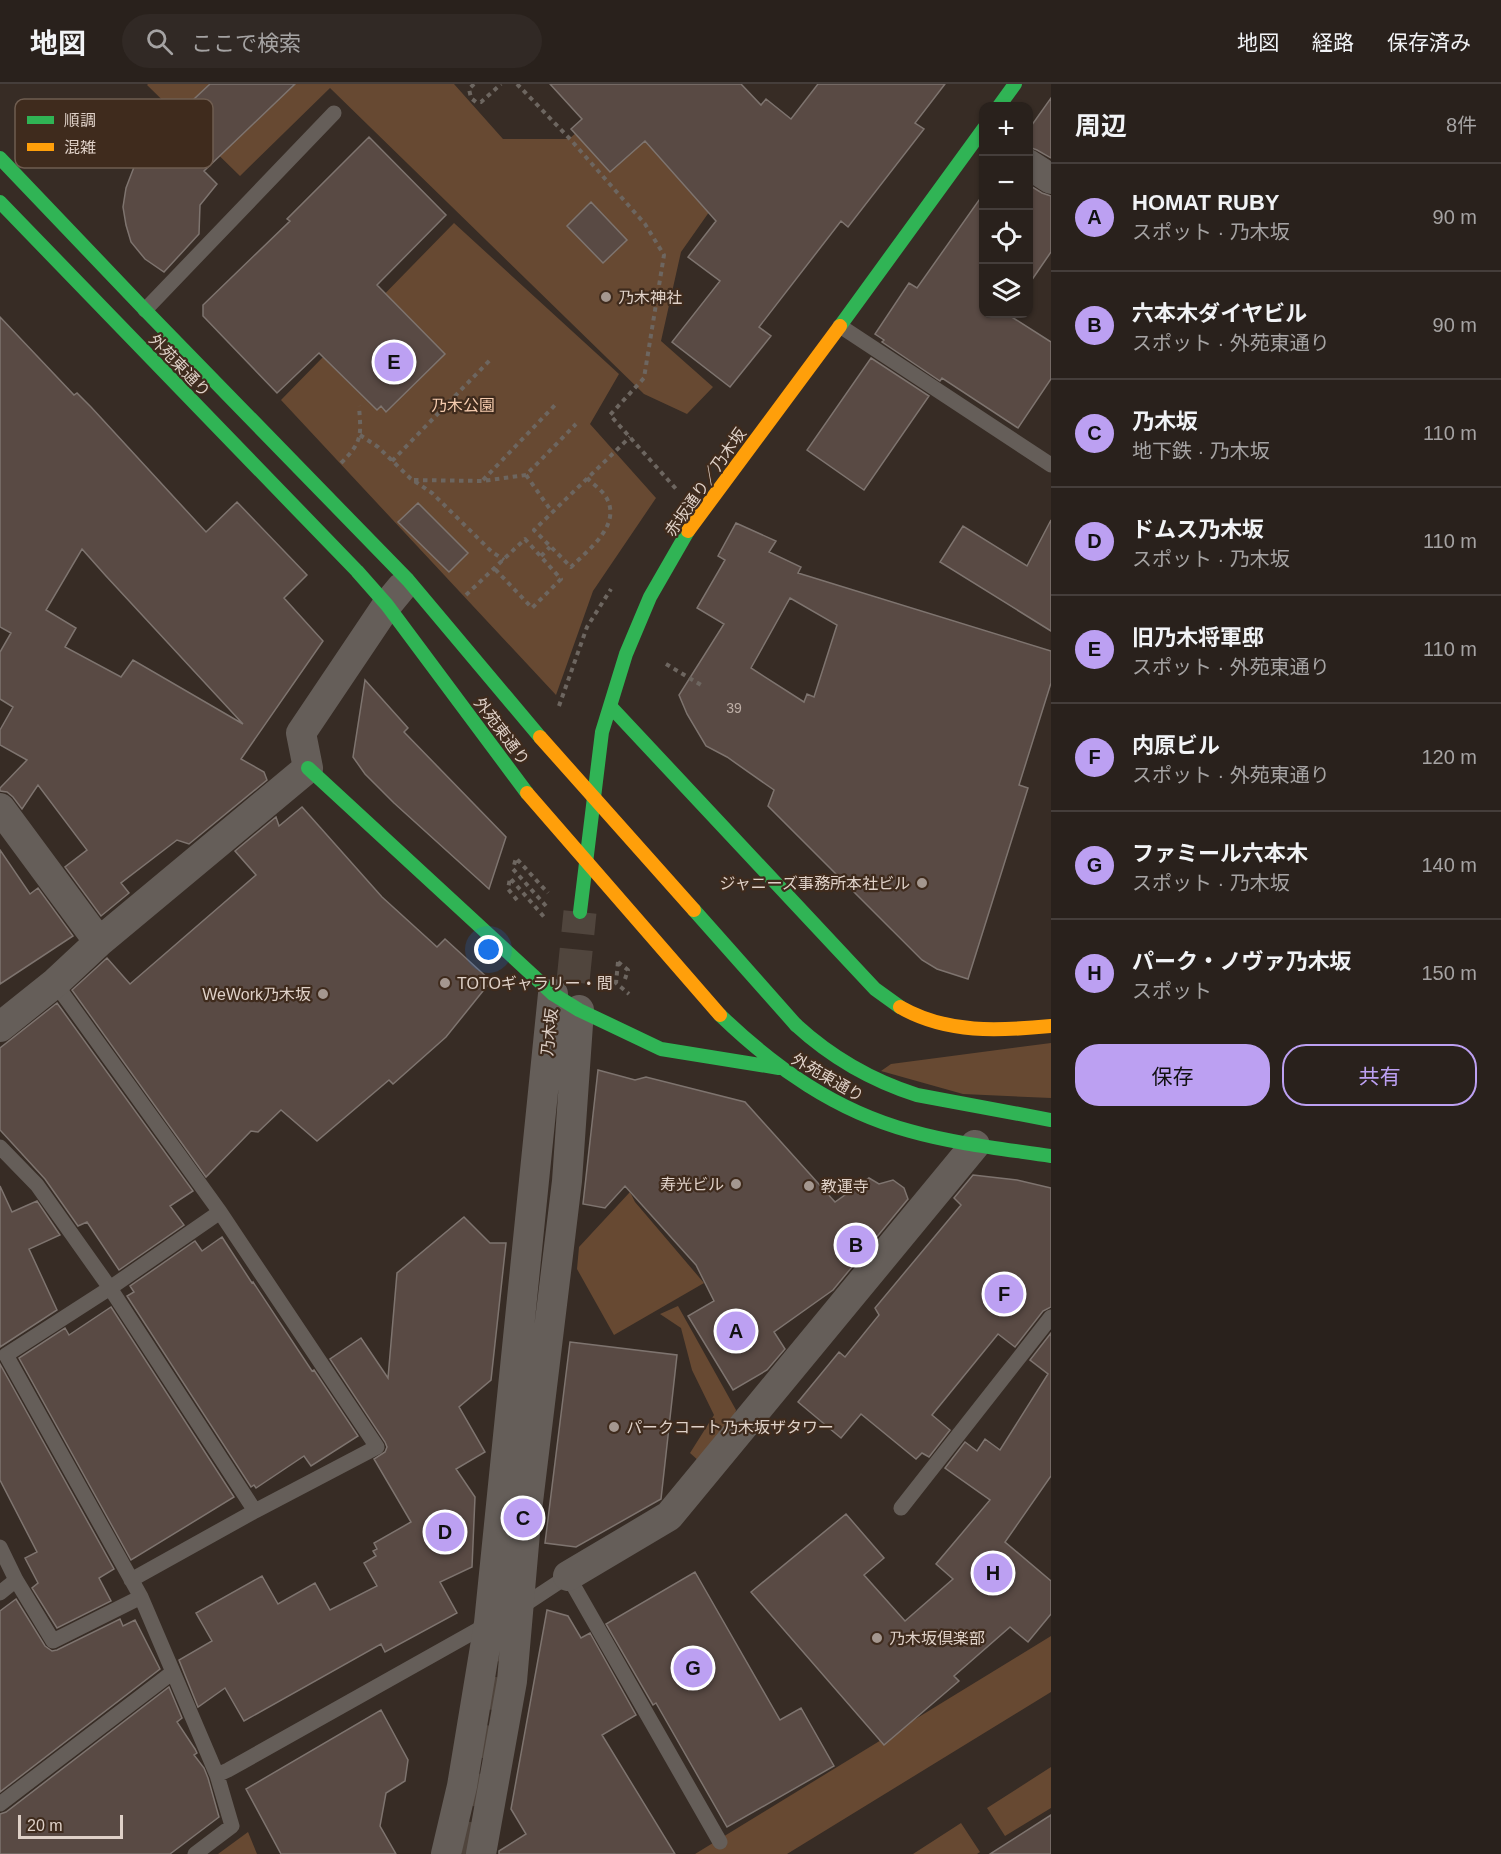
<!DOCTYPE html>
<html lang="ja">
<head>
<meta charset="utf-8">
<style>
  :root { --surface:#29211c; --page:#312925; --text:#f1f3f6; --muted:#a5a3a3; --line:#453e3b; --accent:#bca0f2 }
  body { margin:0; font-family:Helvetica,"Noto Sans JP",sans-serif; background:var(--page); color:var(--text) }
  .controls { position:absolute; right:18px; top:18px; display:grid; overflow:hidden; border-radius:12px; box-shadow:0 2px 4px #0004 }
  .controls button { width:54px; height:54px; display:grid; place-items:center; padding:0; border:0; border-bottom:2px solid var(--line); background:var(--surface); color:var(--text); font:30px sans-serif }
  .scale { position:absolute; left:18px; bottom:15px; width:105px; box-sizing:border-box; padding-left:6px; border:3px solid #dfd1c8; border-top:0; font-size:16px; line-height:21px; white-space:nowrap; color:#dfd1c8; -webkit-text-stroke:4px #3f2b1d; paint-order:stroke }
  .you { position:absolute; left:489px; top:866px; width:21px; height:21px; margin:-15px; border:4px solid #fff; border-radius:50%; background:#1a73e8; box-shadow:0 0 0 9px #1a73e833 }
  .badge { display:grid; place-items:center; width:39px; height:39px; border-radius:50%; background:var(--accent); color:#111; font-size:20px; font-weight:700 }
  .pin { position:absolute; translate:-50% -50%; border:3px solid #fff; box-shadow:0 2px 6px #0006 }
  .list { margin:0; padding:0; list-style:none }
  h2 { display:flex; justify-content:space-between; align-items:center; height:78px; margin:0; padding:0 24px; font-size:26px }
  h2 small { font-size:20px; font-weight:400; color:var(--muted) }
  .list li { display:grid; grid-template-columns:39px 1fr auto; gap:18px; align-items:center; box-sizing:border-box; height:108px; padding:0 24px; border-top:2px solid var(--line) }
  .list b { display:block; font-size:22px; white-space:nowrap }
  .list p { margin:0; font-size:20px; white-space:nowrap; color:var(--muted) }
  .list em { font-size:20px; font-style:normal; color:var(--muted) }
  .actions { display:flex; gap:12px; padding:18px 24px }
  .actions a { flex:1; padding:14px 0; border:2px solid var(--accent); border-radius:24px; text-align:center; font-size:21px; color:var(--accent) }
  .actions .main { background:var(--accent); color:#111 }
  .icon { flex:none; width:33px; height:33px; fill:none; stroke:currentColor; stroke-width:2; stroke-linecap:round; stroke-linejoin:round }
  .map { position:relative; flex:none; width:1051px; height:1770px; overflow:hidden }
  header { display:flex; align-items:center; gap:36px; box-sizing:border-box; height:84px; padding:0 30px; background:var(--surface); border-bottom:2px solid var(--line) }
  header strong { font-size:28px }
  nav { display:flex; gap:33px; margin-inline-start:auto; font-size:21px }
  .search { width:420px; height:54px; background:var(--page); display:flex; align-items:center; gap:15px; box-sizing:border-box; padding:0 21px; border-radius:33px; color:var(--muted); font-size:22px }
  main { display:flex }
  aside { flex:1; background:var(--surface) }
  .map>svg:first-child { display:block }
  .green { fill:#674932 }
  .building { fill:#594a44; stroke:#7e746f; stroke-width:1.5; fill-rule:evenodd }
  .lines { fill:none; stroke-linecap:round; stroke-linejoin:round }
  .secondary-tunnel { stroke:#50453d; stroke-width:33; stroke-dasharray:33 16; stroke-linecap:butt }
  .path { stroke:#6d6660; stroke-width:4; stroke-dasharray:4.5 4.5; stroke-linecap:butt }
  .lane { stroke:#655e59; stroke-width:15 }
  .street { stroke:#655e59; stroke-width:30 }
  .fast { stroke:#30b455; stroke-width:14 }
  .slow { stroke:#ff9f0a; stroke-width:14 }
  .fast-bridge { stroke:#30b455; stroke-width:14 }
  .slow-bridge { stroke:#ff9f0a; stroke-width:14 }
  .poi-dot { fill:#a4978f; stroke:#3f2b1d; stroke-width:2 }
  .labels { text-anchor:middle; stroke-width:4.5; stroke-linejoin:round; paint-order:stroke }
  .number-label { font-size:14px; fill:#beafa7 }
  .poi-label { font-size:16px; fill:#dfd1c8; stroke:#3f2b1d; text-anchor:start }
  .street-label { font-size:16px; fill:#dfd1c8; stroke:#3f2b1d }
  .park-label { font-size:16px; fill:#f5cbae; stroke:#3f2b1d }
  .key { fill:#3f2b1d; stroke:#6f5d50; stroke-width:1.5 }
  .key-label { font-size:16px; fill:#dfd1c8 }
</style>
</head>
<body>
<header>
<strong>地図</strong>
<div class="search"><svg class="icon" aria-label="search" viewBox="0 0 24 24"><circle cx="10" cy="10" r="6"/><path d="M15 15l6 6"/></svg>ここで検索</div>
<nav><a>地図</a><a>経路</a><a>保存済み</a></nav>
</header>
<main>
<div class="map">
<svg width="1051" height="1770" viewBox="0 0 1051 1770">
  <rect width="100%" height="100%" fill="#372c25"/>
  <path class="green" d="M148,0H454L503,55H569L633,0L733,94L681,168L661,257L713,303L687,330L644,310L330,4L240,92L147,1Z
    M454,139L619,290L590,340L656,414L593,507L556,611L281,316Z
    M1051,959V1014L963,1010L881,987L891,980Z
    M630,1108L635,1118L704,1199L614,1251L577,1185L579,1163Z
    M678,1222L736,1326L732,1344L700,1378L690,1369L714,1331L692,1286L681,1244L660,1230Z
    M1051,1552V1608L787,1770H695Z
    M1051,1683V1724L1005,1752L987,1724Z
    M961,1739L980,1768L977,1770H913Z
    M248,1748L257,1770H218Z"/>
  <path class="building" d="M210,0H295L204,87L217,100L200,121L199,150L164,188L145,175L131,158L126,141L123,123L126,104L134,83L158,42L162,45Z
    M550,0H741L761,21L766,15L791,35L818,0H945L915,39L924,45L848,143L841,137L759,243L771,252L730,303L672,258L720,197L688,173L716,137L645,57L610,88L571,45L582,35Z
    M1051,14V74L1037,66L1029,63V45Z
    M369,53L446,131L377,201L445,270L386,328L381,322L377,326L319,269L277,309L203,232V221L290,137L287,135Z
    M1029,101L1042,109L1051,112V168L1029,200Z
    M984,109V230H1007L1051,258V295L1018,344L942,294L940,297L882,258L884,256L875,250L909,199L917,204Z
    M591,118L627,156L603,179L567,142Z
    M0,233L74,311L77,309L91,323L206,448L237,418L307,491L284,514L323,557L241,675L264,688L267,696L189,760L177,756L121,799L129,809L101,832L65,783L87,766L38,701L22,725L13,713L7,708L0,707V704L27,676L0,661V646L13,623L0,615V568L11,549L0,543ZM82,465L106,492L243,640L133,576L121,593L65,563L76,544L46,526Z
    M871,274L929,312L864,406L807,366Z
    M418,419L468,469L449,488L398,438Z
    M1051,436V547L940,478L963,442L1027,482Z
    M736,439L776,457L769,468L801,483L798,489L1051,567V599L1019,701L1028,704L968,895L937,885L922,876L768,722L774,706L727,673L706,662L687,630L679,611L724,540L697,524L725,476L718,472ZM790,514L837,541L814,613L807,610L804,618L751,584Z
    M365,596L408,644L404,648L506,753L489,805L394,719L365,690L353,673Z
    M302,723L382,813L437,863L445,855L491,897L446,953L393,1000L389,996L317,1057L281,1026L258,1048L251,1047L206,1093L72,906L107,874L130,900L256,791L235,767L276,733L279,742Z
    M0,766L30,810L38,804L73,852L0,900Z
    M57,919L193,1107L170,1122L184,1141L119,1186L87,1138L78,1142L45,1095L0,1046V964Z
    M598,986L635,996L646,993L745,1018L835,1118L869,1094L879,1100L893,1096L904,1104L908,1115L833,1206L774,1248L785,1265L767,1286L733,1306L688,1232L714,1217L696,1181L625,1102L605,1124L583,1120Z
    M973,1091L1017,1096L1051,1104V1223L1043,1227L1015,1263L998,1250L932,1331L950,1346L929,1373L922,1369L916,1375L861,1330L841,1354L798,1318L839,1268L845,1273L879,1231L875,1224L961,1121L954,1114Z
    M0,1102L12,1128L37,1117L60,1151L29,1165L57,1226L0,1263Z
    M464,1133L490,1159H506L491,1296L459,1323L485,1368L456,1385L475,1413L472,1483L440,1498L457,1529L385,1568L381,1560L244,1637L225,1604L198,1623L179,1576L212,1557L196,1529L262,1492L278,1520L315,1499L330,1526L377,1502L364,1479L376,1472L373,1467L377,1465L374,1459L411,1438L374,1375L385,1368L387,1363L385,1358L330,1275L361,1254L388,1294L397,1189Z
    M222,1153L252,1199L253,1198L312,1287L314,1286L358,1352L311,1382L304,1372L256,1404L254,1401L251,1403L127,1212L134,1208L130,1202L195,1157L202,1167Z
    M111,1223L234,1413L131,1476L19,1274L65,1244L69,1251Z
    M1051,1249V1392L1005,1458L1051,1497V1530L1028,1558L1010,1543L954,1592L959,1597L884,1661L751,1508L846,1430L884,1474L864,1491L905,1537L953,1495L936,1480L990,1416L945,1384L965,1358L977,1367L985,1355L1000,1366L1048,1290L1030,1276Z
    M570,1258L677,1271L661,1415L576,1463L545,1459Z
    M0,1280L114,1485L99,1494L111,1517L57,1544L32,1504L38,1499L25,1474L37,1468L0,1396Z
    M695,1488L780,1636L801,1624L834,1682L727,1743L656,1619L653,1621L606,1540Z
    M16,1515L45,1562L52,1567L57,1566L120,1535L123,1542L135,1536L160,1585L0,1708V1527Z
    M547,1526L568,1532L581,1554L590,1549L636,1631L602,1651L675,1770H499V1767L526,1750L511,1725Z
    M169,1603L182,1634L177,1638L195,1665L197,1669L194,1671L204,1684L208,1694L219,1733L170,1770H0V1730L6,1728Z
    M381,1626L408,1676L405,1697L386,1709L380,1742L396,1770H281L246,1705Z
    M1051,1731V1770H990Z"/>
  <g class="lines">
    <path class="secondary-tunnel" d="M568,947L580,828
      M463,1770L490,1637L501,1547"/>
    <path class="path" d="M474,0L469,5L471,14L476,18H481L501,0
      M517,0L570,55L645,140L664,171L644,294L610,331L677,406
      M360,351L378,363L410,394L432,409L491,467L504,476
      M392,377L490,276
      M341,379C363,357 361,351 359,322
      M526,391L552,428
      M587,394C592,399 599,404 604,410C625,439 589,465 571,483L534,446L630,353
      M414,396L483,397L526,391L576,340
      M483,396L556,320
      M541,472L550,463
      M466,511L525,455L561,495L532,524L495,485
      M666,580L701,601
      M559,622L587,543L611,505
      M517,816L508,805L510,794L545,834
      M546,822L513,785L516,774L548,809
      M618,878L616,899L629,910
      M618,878L628,886L625,895"/>
    <path class="lane" d="M145,226L334,29
      M840,242L1051,381
      M55,899L220,1128L377,1363L255,1427L131,1496
      M0,1063L37,1101L110,1204L255,1427
      M901,1424L1051,1233
      M0,1463L16,1496L53,1557L141,1513
      M0,1509L16,1496
      M518,1525L568,1492L720,1758
      M217,1691L228,1686L488,1540
      M0,1720L173,1588
      M195,1770L232,1742L217,1691L141,1513L6,1271L110,1204L220,1128"/>
    <path class="street" d="M1028,80L1051,95
      M0,724L99,858
      M0,943L55,899L99,858L308,684L301,649L387,521L401,504
      M568,1492L669,1432L975,1061
      M446,1770L462,1702L489,1539L553,910
      M481,1770L512,1597L527,1426L567,1097L579,926"/>
    <path class="fast" d="M999,22L1015,0
      M0,74L145,226L408,496L540,653
      M0,118L357,487L387,521L527,709
      M840,242L984,44
      M610,622L875,905L900,923
      M308,684L553,910L579,926L661,965L779,984
      M580,828L602,648L626,570L650,513L688,447
      M720,931C775,984 836,1027 910,1047C956,1060 1004,1065 1051,1072
      M796,941C832,974 870,996 917,1011L1051,1036"/>
    <path class="slow" d="M688,447L840,242
      M900,923C947,950 999,947 1051,942"/>
    <path class="fast-bridge" d="M694,826L796,941"/>
    <path class="slow-bridge" d="M540,653L694,826
      M527,709L720,931"/>
  </g>
  <g class="poi-dot">
    <circle cx="606" cy="213" r="6"/>
    <circle cx="922" cy="799" r="6"/>
    <circle cx="445" cy="899" r="6"/>
    <circle cx="323" cy="910" r="6"/>
    <circle cx="736" cy="1100" r="6"/>
    <circle cx="809" cy="1102" r="6"/>
    <circle cx="614" cy="1343" r="6"/>
    <circle cx="877" cy="1554" r="6"/>
  </g>
  <g class="labels">
    <g class="number-label">
      <text x="734" y="629">39</text>
    </g>
    <g class="poi-label">
      <text x="618" y="219">乃木神社</text>
      <text x="910" y="805" text-anchor="end">ジャニーズ事務所本社ビル</text>
      <text x="457" y="905">TOTOギャラリー・間</text>
      <text x="311" y="916" text-anchor="end">WeWork乃木坂</text>
      <text x="724" y="1106" text-anchor="end">寿光ビル</text>
      <text x="821" y="1108">教運寺</text>
      <text x="626" y="1349">パークコート乃木坂ザタワー</text>
      <text x="889" y="1560">乃木坂倶楽部</text>
    </g>
    <g class="street-label">
      <text transform="translate(180 281) rotate(46)" y="6">外苑東通り</text>
      <text transform="translate(705 398) rotate(-55)" y="6">赤坂通り／乃木坂</text>
      <text transform="translate(502 647) rotate(53)" y="6">外苑東通り</text>
      <text transform="translate(549 948) rotate(-84)" y="6">乃木坂</text>
      <text transform="translate(828 993) rotate(30)" y="6">外苑東通り</text>
    </g>
    <g class="park-label">
      <text x="463" y="327">乃木公園</text>
    </g>
  </g>
  <rect x="15" y="15" width="198" height="69" rx="9" class="key"/>
  <rect x="27" y="32" width="27" height="8" fill="#30b455"/>
  <rect x="27" y="59" width="27" height="8" fill="#ff9f0a"/>
  <g class="key-label">
    <text x="64" y="42">順調</text>
    <text x="64" y="69">混雑</text>
  </g>
</svg>
<div class="controls">
<button>+</button>
<button>−</button>
<button><svg class="icon" aria-label="locate" viewBox="0 0 24 24"><circle cx="12" cy="12" r="6"/><path d="M12 2v4M12 18v4M2 12h4M18 12h4"/></svg></button>
<button><svg class="icon" aria-label="layers" viewBox="0 0 24 24"><path d="M12 4l9 5-9 5-9-5zM3 14l9 5 9-5"/></svg></button>
</div>
<div class="scale">20 m</div>
<div class="you"></div>
<div class="pin badge" style="left:736px;top:1247px">A</div>
<div class="pin badge" style="left:856px;top:1161px">B</div>
<div class="pin badge" style="left:523px;top:1434px">C</div>
<div class="pin badge" style="left:445px;top:1448px">D</div>
<div class="pin badge" style="left:394px;top:278px">E</div>
<div class="pin badge" style="left:1004px;top:1210px">F</div>
<div class="pin badge" style="left:693px;top:1584px">G</div>
<div class="pin badge" style="left:993px;top:1489px">H</div>
</div>
<aside>
<h2>周辺<small>8件</small></h2>
<ul class="list">
<li><span class="badge">A</span><div><b>HOMAT RUBY</b><p>スポット · 乃木坂</p></div><em>90 m</em></li>
<li><span class="badge">B</span><div><b>六本木ダイヤビル</b><p>スポット · 外苑東通り</p></div><em>90 m</em></li>
<li><span class="badge">C</span><div><b>乃木坂</b><p>地下鉄 · 乃木坂</p></div><em>110 m</em></li>
<li><span class="badge">D</span><div><b>ドムス乃木坂</b><p>スポット · 乃木坂</p></div><em>110 m</em></li>
<li><span class="badge">E</span><div><b>旧乃木将軍邸</b><p>スポット · 外苑東通り</p></div><em>110 m</em></li>
<li><span class="badge">F</span><div><b>内原ビル</b><p>スポット · 外苑東通り</p></div><em>120 m</em></li>
<li><span class="badge">G</span><div><b>ファミール六本木</b><p>スポット · 乃木坂</p></div><em>140 m</em></li>
<li><span class="badge">H</span><div><b>パーク・ノヴァ乃木坂</b><p>スポット</p></div><em>150 m</em></li>
</ul>
<div class="actions"><a class="main">保存</a><a>共有</a></div>
</aside>
</main>
</body>
</html>
